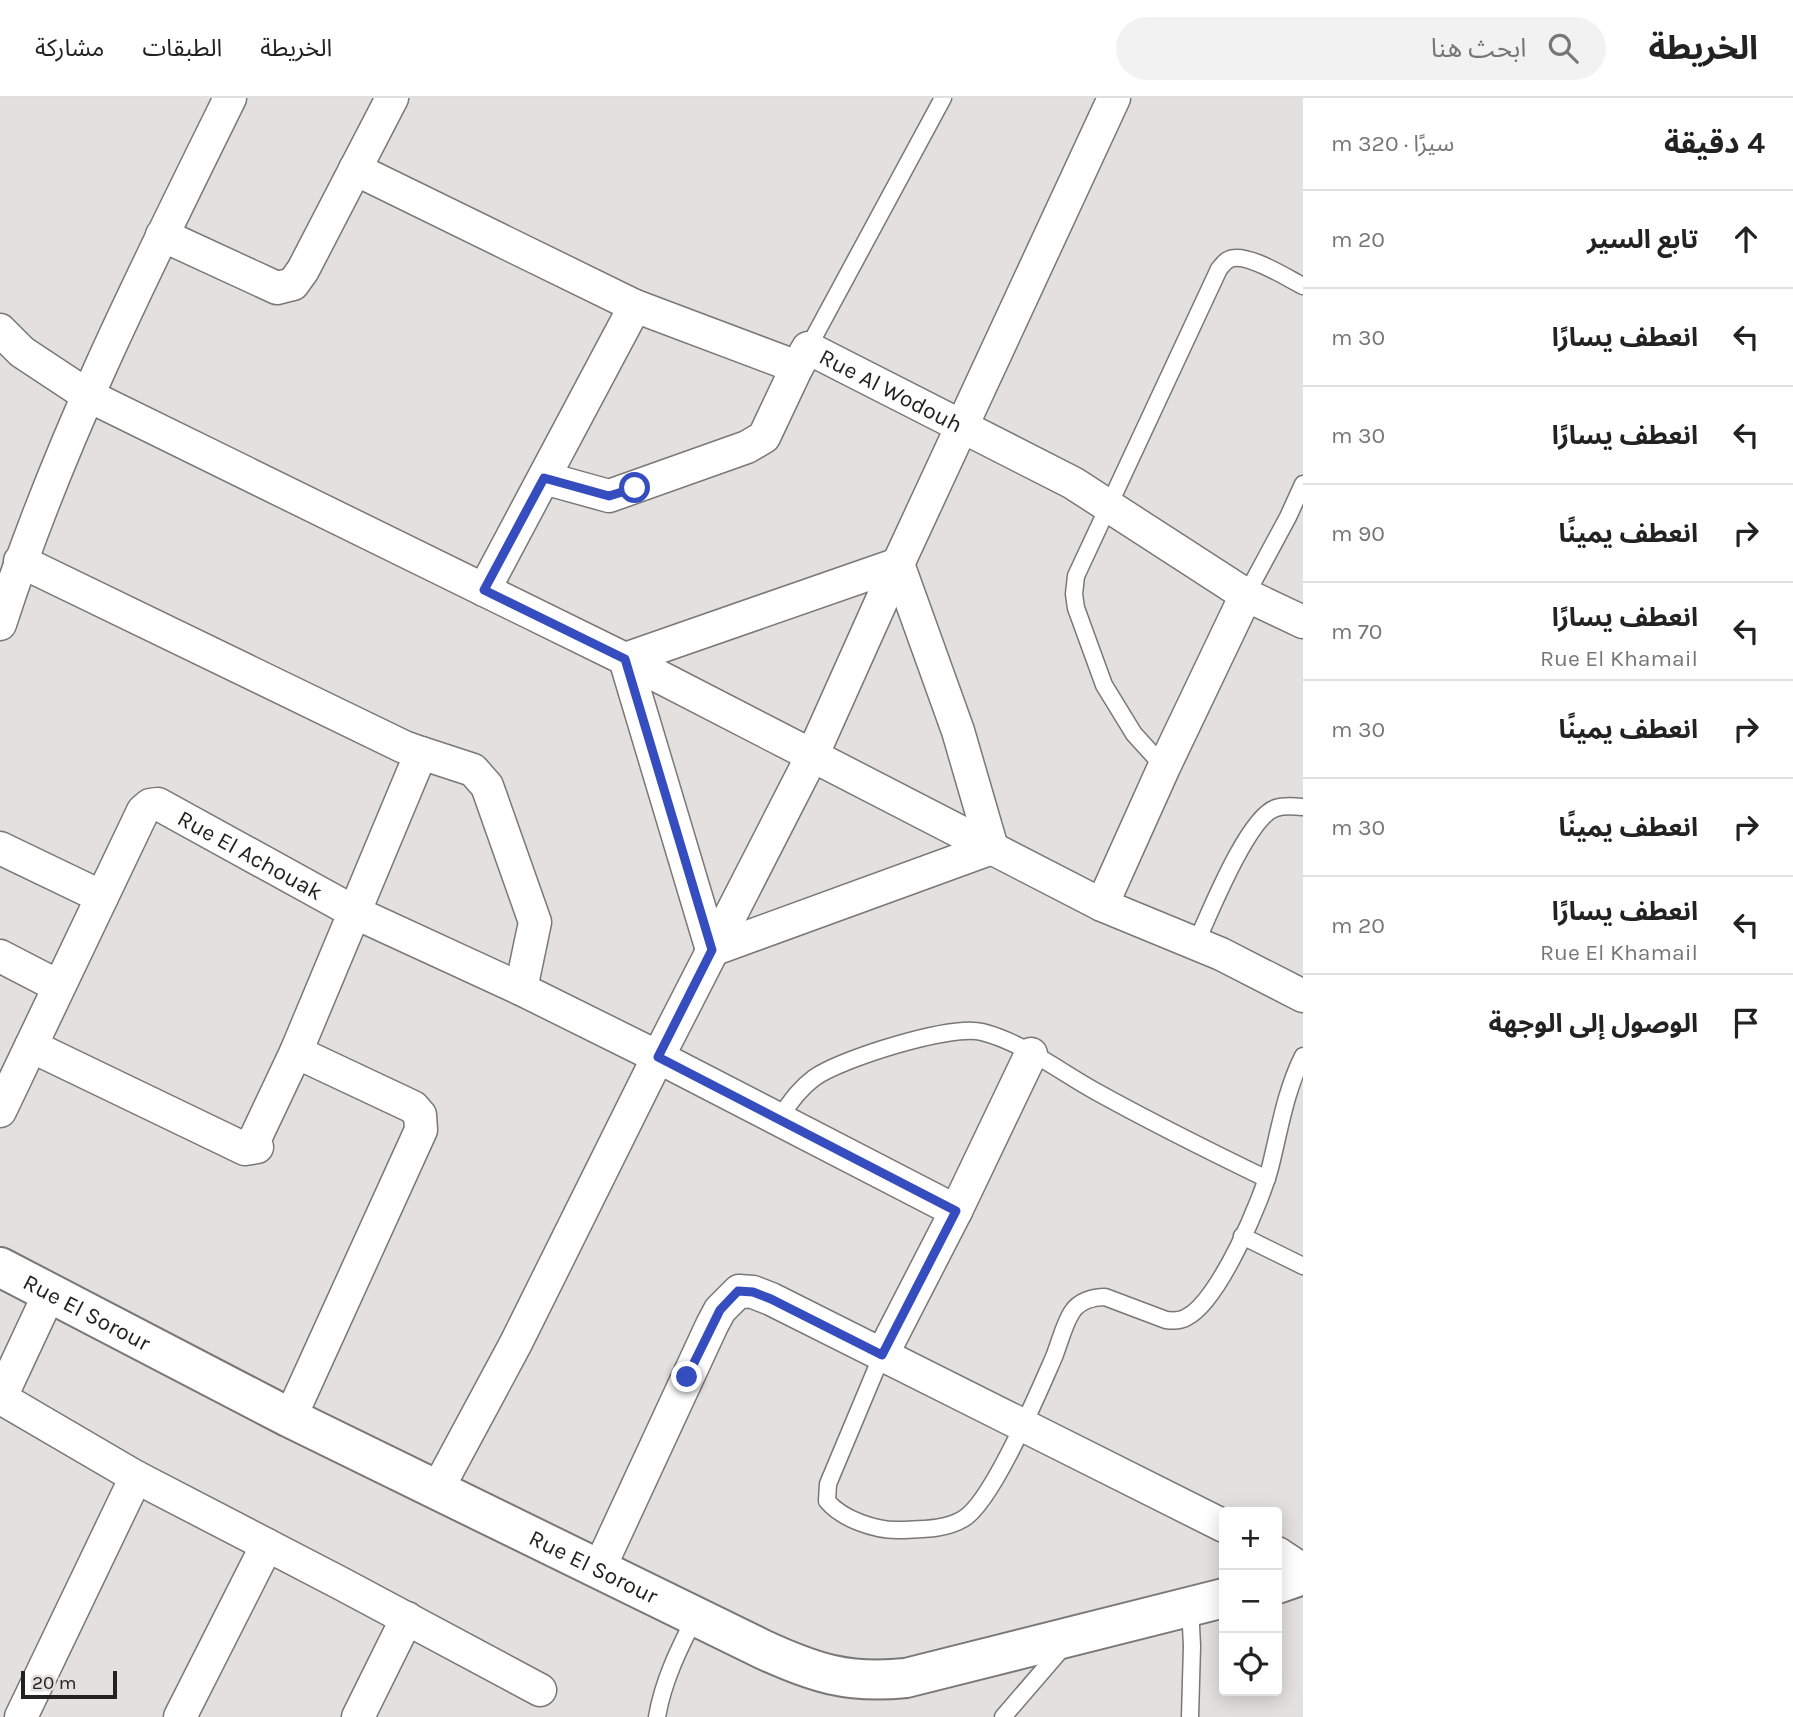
<!DOCTYPE html>
<html lang="ar">
<head>
<meta charset="utf-8">
<style>
  :root { --surface:#fff; --page:#f2f2f2; --text:#222; --muted:#767676; --line:#e0e0e0 }
  body { margin:0; font-family:Karla,"Noto Sans Arabic",sans-serif; background:var(--page); color:var(--text); direction:rtl }
  .controls { position:absolute; right:21px; bottom:21px; display:grid; overflow:hidden; border-radius:7px; box-shadow:0 4px 18px #0003 }
  .controls button { width:63px; height:63px; display:grid; place-items:center; padding:0; border:0; border-bottom:2px solid var(--line); background:var(--surface); color:var(--text); font:35px sans-serif }
  .scale { position:absolute; left:21px; bottom:18px; width:96px; box-sizing:border-box; padding-left:7px; border:4px solid #232221; border-top:0; font-size:19px; line-height:24px; white-space:nowrap; color:#232221; -webkit-text-stroke:5px #e3e0de; paint-order:stroke }
  .stop { position:absolute; width:21px; height:21px; margin:-16px; border:5px solid #354dbf; border-radius:50%; background:#fff }
  .stop.end { background:#354dbf; border-color:#fff; box-shadow:0 2px 7px #0008 }
  .list { margin:0; padding:0; list-style:none }
  h2 { display:flex; justify-content:space-between; align-items:center; height:91px; margin:0; padding:0 28px; font-size:30px }
  h2 small { font-size:23px; font-weight:400; color:var(--muted) }
  .list li { display:grid; grid-template-columns:46px 1fr auto; gap:21px; align-items:center; box-sizing:border-box; height:98px; padding:0 28px; border-top:2px solid var(--line) }
  .list b { display:block; font-size:26px; white-space:nowrap }
  .list p { margin:0; font-size:23px; white-space:nowrap; color:var(--muted) }
  .list em { font-size:23px; font-style:normal; color:var(--muted) }
  .icon { flex:none; width:38px; height:38px; fill:none; stroke:currentColor; stroke-width:2; stroke-linecap:round; stroke-linejoin:round }
  .map { position:relative; flex:none; width:1303px; height:1619px; overflow:hidden; direction:ltr }
  header { display:flex; align-items:center; gap:42px; box-sizing:border-box; height:98px; padding:0 35px; background:var(--surface); border-bottom:2px solid var(--line) }
  header strong { font-size:33px }
  nav { display:flex; gap:38px; margin-inline-start:auto; font-size:24px }
  .search { width:490px; height:63px; background:var(--page); display:flex; align-items:center; gap:18px; box-sizing:border-box; padding:0 24px; border-radius:38px; color:var(--muted); font-size:26px }
  main { display:flex }
  aside { flex:1; background:var(--surface) }
  .map>svg:first-child { display:block }
  .lines { fill:none; stroke-linecap:round; stroke-linejoin:round }
  .service-casing { stroke:#7a7876; stroke-width:19 }
  .minor-casing { stroke:#7a7876; stroke-width:35 }
  .tertiary-casing { stroke:#7a7876; stroke-width:42 }
  .service { stroke:#fff; stroke-width:16 }
  .minor { stroke:#fff; stroke-width:32 }
  .tertiary { stroke:#fff; stroke-width:38 }
  .route { stroke:#354dbf; stroke-width:9 }
  .labels { text-anchor:middle; stroke-width:7; stroke-linejoin:round; paint-order:stroke }
  .street-label { font-size:23px; fill:#232221; stroke:#e3e0de }
</style>
</head>
<body>
<header>
<strong>الخريطة</strong>
<div class="search"><svg class="icon" aria-label="search" viewBox="0 0 24 24"><circle cx="10" cy="10" r="6"/><path d="M15 15l6 6"/></svg>ابحث هنا</div>
<nav><a>الخريطة</a><a>الطبقات</a><a>مشاركة</a></nav>
</header>
<main>
<aside>
<h2>4 دقيقة<small>سيرًا · 320 m</small></h2>
<ul class="list">
<li><svg class="icon" aria-label="ahead" viewBox="0 0 24 24"><path d="M12 20V5M6 11l6-6 6 6"/></svg><div><b>تابع السير</b></div><em>20 m</em></li>
<li><svg class="icon" aria-label="left" viewBox="0 0 24 24"><path d="M17 20v-9H6M10 6l-5 5 5 5"/></svg><div><b>انعطف يسارًا</b></div><em>30 m</em></li>
<li><svg class="icon" aria-label="left" viewBox="0 0 24 24"><path d="M17 20v-9H6M10 6l-5 5 5 5"/></svg><div><b>انعطف يسارًا</b></div><em>30 m</em></li>
<li><svg class="icon" aria-label="right" viewBox="0 0 24 24"><path d="M7 20v-9h11M14 6l5 5-5 5"/></svg><div><b>انعطف يمينًا</b></div><em>90 m</em></li>
<li><svg class="icon" aria-label="left" viewBox="0 0 24 24"><path d="M17 20v-9H6M10 6l-5 5 5 5"/></svg><div><b>انعطف يسارًا</b><p>Rue El Khamail</p></div><em>70 m</em></li>
<li><svg class="icon" aria-label="right" viewBox="0 0 24 24"><path d="M7 20v-9h11M14 6l5 5-5 5"/></svg><div><b>انعطف يمينًا</b></div><em>30 m</em></li>
<li><svg class="icon" aria-label="right" viewBox="0 0 24 24"><path d="M7 20v-9h11M14 6l5 5-5 5"/></svg><div><b>انعطف يمينًا</b></div><em>30 m</em></li>
<li><svg class="icon" aria-label="left" viewBox="0 0 24 24"><path d="M17 20v-9H6M10 6l-5 5 5 5"/></svg><div><b>انعطف يسارًا</b><p>Rue El Khamail</p></div><em>20 m</em></li>
<li><svg class="icon" aria-label="arrive" viewBox="0 0 24 24"><path d="M6 21V4h12l-3 4 3 4H6"/></svg><div><b>الوصول إلى الوجهة</b></div></li>
</ul>
</aside>
<div class="map">
<svg width="1303" height="1619" viewBox="0 0 1303 1619">
  <rect width="100%" height="100%" fill="#e3e0de"/>
  <g class="lines">
    <defs>
      <path id="service" d="M808,250L943,0
        M1246,497L1288,419L1303,386
        M1164,669L1134,636L1104,587L1076,510L1074,496L1076,478L1219,171C1222,168 1224,164 1228,162C1244,152 1287,180 1303,188
        M1196,845C1209,817 1248,718 1276,710C1284,707 1294,708 1303,709
        M779,1020C790,1005 799,991 814,980C840,961 951,926 982,934C1022,944 1059,973 1095,993C1151,1024 1209,1053 1267,1081
        M1242,1138L1303,1168
        M882,1257L828,1386L827,1403C842,1421 876,1433 900,1432C920,1431 945,1432 963,1421C992,1405 1039,1293 1054,1259C1060,1244 1064,1226 1072,1214C1079,1203 1093,1199 1105,1199L1166,1222C1174,1223 1181,1223 1187,1219C1219,1203 1263,1100 1271,1066C1280,1029 1286,992 1303,958
        M657,1619C663,1583 679,1551 695,1519
        M1003,1619L1065,1547
        M1190,1619L1192,1548L1190,1508"/>
      <g id="minor">
        <path id="s1" d="M355,71L635,208L797,269L808,250L1073,385L1246,497L1303,524"/>
        <path d="M162,137L277,190L293,186L303,172L392,0"/>
        <path d="M0,232L22,254L87,297L625,561L1102,807L1221,856L1303,898"/>
        <path d="M544,380L609,398L747,349L764,339L797,269"/>
        <path d="M20,463L404,649L421,655L296,954L254,1043L257,1049L245,1051L31,948"/>
        <path d="M484,492L635,208"/>
        <path d="M0,526C59,343 145,172 230,0"/>
        <path d="M421,655L473,672L487,688L535,824L521,891"/>
        <path d="M0,750L102,799"/>
        <path d="M1102,807L1164,669L1246,497"/>
        <path d="M712,852L625,561L898,466L958,633L992,750"/>
        <path d="M712,852L992,750"/>
        <path d="M0,858L58,888"/>
        <path id="s2" d="M0,1013L143,713L150,707L158,706L356,815L521,891L658,959L956,1113"/>
        <path d="M882,1257L956,1113L1031,956"/>
        <path d="M1,1300L136,1379L342,1486L540,1592"/>
        <path d="M0,1301L50,1194"/>
        <path d="M290,1320L421,1032L420,1017L413,1009L296,954"/>
        <path d="M437,1392L516,1245L658,959L812,658L898,466L1114,0"/>
        <path d="M1277,1455L1303,1472"/>
        <path d="M599,1471L712,1227L720,1212L739,1193L753,1194L771,1201L1224,1428"/>
        <path d="M21,1619L136,1379"/>
        <path d="M180,1619L267,1447"/>
        <path d="M358,1619L407,1520"/>
      </g>
      <g id="tertiary">
        <path id="s3" d="M0,1169L290,1320L762,1551C814,1575 848,1586 906,1580L1224,1500"/>
        <path d="M1277,1486L1303,1477"/>
      </g>
    </defs>
    <use href="#service" class="service-casing"/>
    <use href="#minor" class="minor-casing"/>
    <use href="#tertiary" class="tertiary-casing"/>
    <use href="#service" class="service"/>
    <use href="#minor" class="minor"/>
    <use href="#tertiary" class="tertiary"/>
  </g>
  <g class="lines">
    <path class="route" d="M635,390L609,398L544,380L484,492L625,561L712,852L658,959L956,1113L882,1257L771,1201L753,1194L738,1193L720,1212L687,1279"/>
  </g>
  <g class="labels">
    <g class="street-label">
      <text dy="8" stroke="none"><textPath href="#s1" startOffset="600">Rue Al Wodouh</textPath></text>
      <text dy="8" stroke="none"><textPath href="#s2" startOffset="455">Rue El Achouak</textPath></text>
      <text dy="8" stroke="none"><textPath href="#s3" startOffset="98">Rue El Sorour</textPath></text>
      <text dy="8" stroke="none"><textPath href="#s3" startOffset="665">Rue El Sorour</textPath></text>
    </g>
  </g>
</svg>
<div class="controls">
<button>+</button>
<button>−</button>
<button><svg class="icon" aria-label="locate" viewBox="0 0 24 24"><circle cx="12" cy="12" r="6"/><path d="M12 2v4M12 18v4M2 12h4M18 12h4"/></svg></button>
</div>
<div class="scale">20 m</div>
<div class="stop" style="left:635px;top:390px"></div>
<div class="stop end" style="left:687px;top:1279px"></div>
</div>
</main>
</body>
</html>
